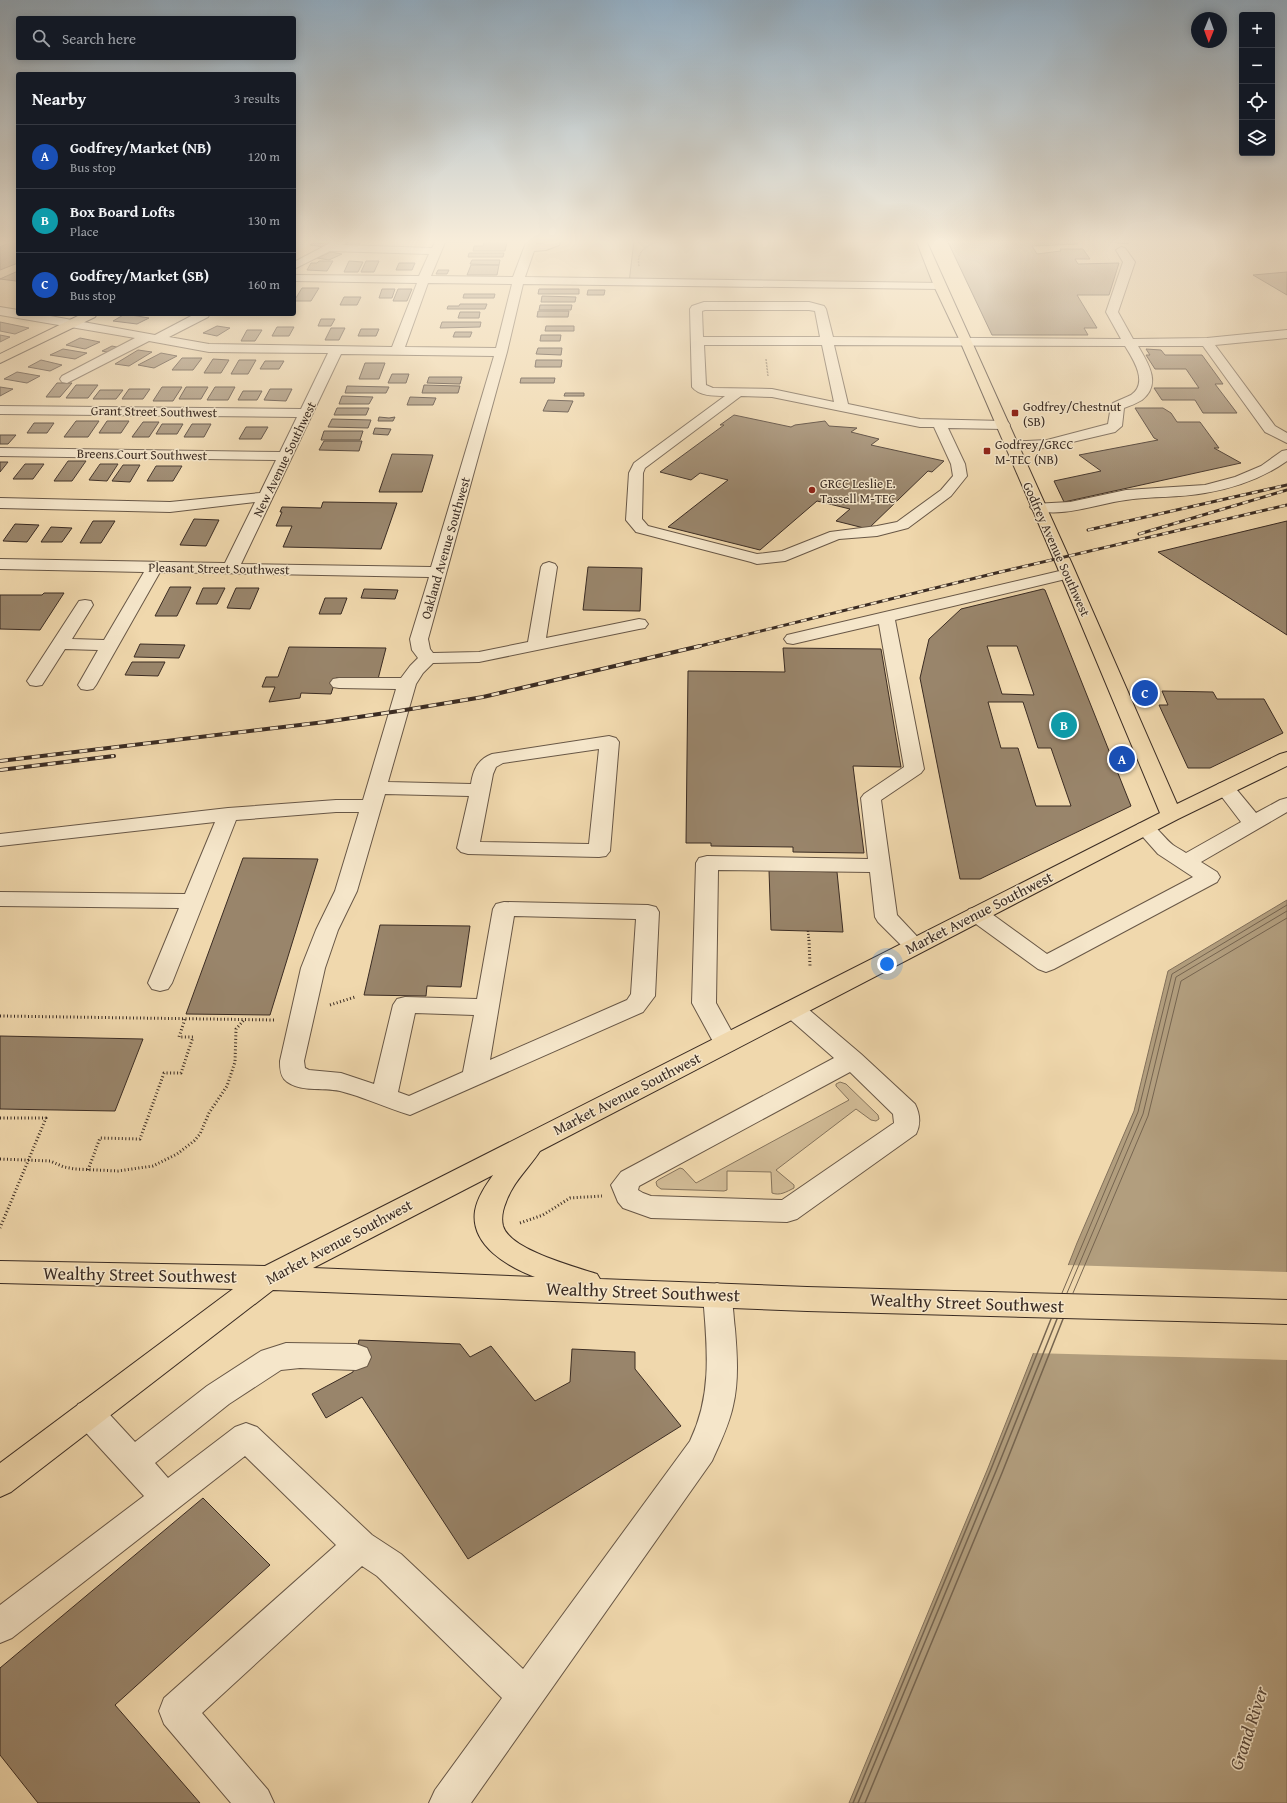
<!DOCTYPE html>
<html lang="en">
<head>
<meta charset="utf-8">
<style>
  :root { --surface:#171b24; --page:#242831; --text:#f1f3f6; --muted:#9ea1a6; --line:#363941; --accent:#c59692 }
  body { margin:0; font-family:"Gentium Book Plus",serif; background:var(--page); color:var(--text) }
  .controls { position:absolute; right:12px; top:12px; display:grid; overflow:hidden; border-radius:4px; box-shadow:0 2px 10px #0003 }
  .controls button { width:36px; height:36px; display:grid; place-items:center; padding:0; border:0; border-bottom:1px solid var(--line); background:var(--surface); color:var(--text); font:20px sans-serif }
  .compass { position:absolute; left:1191px; top:12px; width:36px; height:36px; border-radius:50%; background:var(--surface); box-shadow:0 2px 10px #0003; rotate:181deg }
  .you { position:absolute; left:887px; top:964px; width:14px; height:14px; margin:-10px; border:3px solid #fff; border-radius:50%; background:#1a73e8; box-shadow:0 0 0 6px #1a73e833 }
  .badge { display:grid; place-items:center; width:26px; height:26px; border-radius:50%; background:var(--accent); color:#fff; font-size:13px; font-weight:700 }
  .pin { position:absolute; translate:-50% -50%; border:2px solid #fff; box-shadow:0 1px 4px #0006 }
  .list { margin:0; padding:0; list-style:none }
  h2 { display:flex; justify-content:space-between; align-items:center; height:52px; margin:0; padding:0 16px; font-size:17px }
  h2 small { font-size:13px; font-weight:400; color:var(--muted) }
  .list li { display:grid; grid-template-columns:26px 1fr auto; gap:12px; align-items:center; box-sizing:border-box; height:64px; padding:0 16px; border-top:1px solid var(--line) }
  .list b { display:block; font-size:15px; white-space:nowrap }
  .list p { margin:0; font-size:13px; white-space:nowrap; color:var(--muted) }
  .list em { font-size:13px; font-style:normal; color:var(--muted) }
  .icon { flex:none; width:22px; height:22px; fill:none; stroke:currentColor; stroke-width:2; stroke-linecap:round; stroke-linejoin:round }
  .map { position:relative; flex:none; width:1287px; height:1803px; overflow:hidden }
  .search { position:absolute; background:var(--surface); box-shadow:0 2px 10px #0003; left:16px; top:16px; width:280px; height:44px; display:flex; align-items:center; gap:10px; box-sizing:border-box; padding:0 14px; border-radius:4px; color:var(--muted); font-size:15px }
  .panel { position:absolute; background:var(--surface); box-shadow:0 2px 10px #0003; left:16px; top:72px; width:280px; height:244px; border-radius:4px }
  .map>svg:first-child { display:block }
  .green { fill:#d1bb96; stroke:#86745c }
  .water { fill:#b29e7e; stroke:#82705a }
  .pier { fill:#f0d8ad }
  .lines { fill:none; stroke-linecap:round; stroke-linejoin:round }
  .shore-far1 { stroke:#766550; stroke-width:1 }
  .shore { stroke:#766550; stroke-width:1.5 }
  .building { fill:#99856b; stroke:#3b2c23; fill-rule:evenodd }
  .minor-casing { stroke:#685746; stroke-width:2 }
  .major-casing { stroke:#3b2c23; stroke-width:2 }
  .path-far2 { stroke:#3b2c23; stroke-width:1.5; stroke-dasharray:0.5 1; stroke-linecap:butt }
  .path-far1 { stroke:#3b2c23; stroke-width:2.5; stroke-dasharray:1 2; stroke-linecap:butt }
  .path { stroke:#3b2c23; stroke-width:3; stroke-dasharray:1 2.5; stroke-linecap:butt }
  .minor { fill:#f5e6ca; fill-rule:evenodd }
  .major { fill:#f0d8ad; fill-rule:evenodd }
  .rail-far1-casing { stroke:#3b2c23; stroke-width:3 }
  .rail-casing { stroke:#3b2c23; stroke-width:4 }
  .rail-far1 { stroke:#f5e6ca; stroke-width:2; stroke-dasharray:6; stroke-linecap:butt }
  .rail { stroke:#f5e6ca; stroke-width:2.5; stroke-dasharray:8; stroke-linecap:butt }
  .poi-dot { fill:#8f2418; stroke:#f5e6ca; stroke-width:1.5 }
  .labels { text-anchor:middle; stroke-width:3; stroke-linejoin:round; paint-order:stroke }
  .far-poi-label { font-size:13px; fill:#3b2c23; stroke:#f5e6ca; text-anchor:start }
  .far-street-label { font-size:13px; fill:#3b2c23; stroke:#f5e6ca }
  .street-label { font-size:15px; fill:#3b2c23; stroke:#f5e6ca }
  .near-street-label { font-size:18px; fill:#3b2c23; stroke:#f5e6ca }
  .near-water-label { font-size:19px; font-style:italic; fill:#59483a; stroke:#f5e6ca }
</style>
</head>
<body>
<div class="map">
<svg width="1287" height="1803" viewBox="0 0 1287 1803">
  <rect width="100%" height="100%" fill="#f0d8ad"/>
  <filter id="stains"><feTurbulence type="fractalNoise" baseFrequency=".005" numOctaves="4"/><feColorMatrix values="0 0 0 0 .2 0 0 0 0 .09 0 0 0 0 .02 0 0 0 .5 -.17"/></filter>
  <radialGradient id="worn" r=".72"><stop offset=".6" stop-color="#630" stop-opacity="0"/><stop offset="1" stop-color="#630" stop-opacity=".3"/></radialGradient>
  <path class="green" d="M634,240H923L940,286L629,283Z
    M840,1082L846,1084L878,1115L879,1119L876,1121L871,1120L856,1109L776,1170L794,1185V1188C786,1192 780,1196 772,1193L771,1172L727,1171V1190L724,1191L661,1189L657,1186L656,1182L658,1180L680,1168L683,1169L696,1183L849,1100L836,1086V1084Z"/>
  <path class="water" d="M1287,900V1803H849L988,1468L1077,1243L1134,1111L1168,971Z"/>
  <path class="pier" d="M1066,1265L1287,1272V1360L1031,1353Z"/>
  <g class="lines">
    <path class="shore-far1" d="M1062,1293L1138,1112L1172,974L1287,905
      M1067,1293L1143,1114L1176,977L1287,911
      M1073,1293L1148,1116L1181,981L1287,918"/>
    <path class="shore" d="M853,1803L991,1469L1051,1319
      M858,1803L996,1471L1057,1319
      M865,1803L1002,1473L1063,1319"/>
  </g>
  <path class="building" d="M14,240H18V263L0,270V246Z
    M349,240H361L358,247H345Z
    M447,240H473V242H446Z
    M947,240H1129L1128,244L1103,241H1076L1078,244L1032,246L1037,254L1061,251L1060,249H1083L1090,259H1075L1078,264L1119,263L1109,295H1077L1097,328H1084L1088,335H992Z
    M484,242H507L505,251H473L474,246H483Z
    M314,243L328,244L324,247L310,245Z
    M331,252L342,254L329,260L317,258Z
    M469,253H504L503,257H468Z
    M472,260H500L499,265L470,264Z
    M319,261H333L327,271L307,270L311,263H317Z
    M349,261L363,262L358,272H344Z
    M366,261H379L374,272H361Z
    M399,263H415L412,270H396Z
    M471,265H499L497,275H467Z
    M438,270H449L447,274H436Z
    M18,271V281H16L0,279Z
    M1287,272V295L1253,275Z
    M302,288H319L311,301H294Z
    M382,289H395L392,298H379Z
    M398,289H412L407,301H393Z
    M539,289H579V294H538Z
    M588,290H605L604,295H587Z
    M464,294H495L494,298H463Z
    M542,296L576,297L575,302H541Z
    M344,297H361L357,305H340Z
    M460,304H487L485,309H447L448,306H459Z
    M540,305H572L571,310H539Z
    M538,311H569L568,317H537Z
    M460,312H480L479,318H458Z
    M125,314L149,318L137,324L113,321Z
    M321,319H335L331,326H318Z
    M0,322L29,328L15,334L0,331Z
    M442,322H481L480,327L440,328Z
    M217,326L230,328L217,336L203,333Z
    M546,326H574V331H545Z
    M277,327H294L289,336H272Z
    M331,328H345L339,340H325Z
    M361,329H379L376,336H358Z
    M247,330H262L255,341H241Z
    M455,332H472L470,337H453Z
    M0,335L10,337L0,342Z
    M541,335H561L560,341H540Z
    M80,338L100,342L85,349L66,345Z
    M112,346L121,348L111,353L102,351Z
    M538,348H562L561,355L536,354Z
    M63,349L87,353L75,359L50,355Z
    M1146,349L1161,350L1165,355H1202L1223,384H1215L1237,413H1203L1195,400H1162L1154,388H1199L1186,369H1155L1146,355H1150Z
    M138,350L152,352L129,366L115,364Z
    M161,353L177,356L154,368L138,365Z
    M182,358H202L193,370H172Z
    M213,359L229,360L221,373H204Z
    M41,360L62,365L50,371L28,367Z
    M239,360H256L248,374H231Z
    M536,360H562L561,367H535Z
    M265,361H284L279,369H260Z
    M365,363H385L379,379H359Z
    M17,372L40,376L27,383L4,379Z
    M392,374H409L406,383H388Z
    M429,377H462L460,384L427,383Z
    M521,378H555L554,383H520Z
    M57,383H72L60,397H46Z
    M76,385H98L88,398H66Z
    M424,385L460,386L458,393H422Z
    M347,386L389,387L386,393H345Z
    M0,387L13,389L0,396Z
    M162,387H182L173,401H153Z
    M186,387H208L201,399H179Z
    M215,387H235L228,400H207Z
    M129,389H150L143,399H122Z
    M270,389H292L286,401L264,400Z
    M100,390H123L116,399H93Z
    M243,391H262L257,400H238Z
    M565,393H584V396H564Z
    M342,396L373,397L369,404H339Z
    M410,397L436,398L433,405H407Z
    M548,400L573,401L568,412L543,411Z
    M337,408H369L366,415H334Z
    M1135,408H1163L1171,413L1177,422H1200L1219,448H1214L1241,463L1064,502L1054,481L1101,471L1079,455L1158,440L1154,438Z
    M734,415L791,427L795,425L825,421L829,426L857,428L851,432L879,439L871,445L944,461L932,472L928,471L868,529L836,521L850,509L817,501L760,550L668,527L728,480L700,473L691,480L660,472L724,425H720Z
    M379,417L389,418L395,417L393,421H378Z
    M332,419L371,420L368,428L328,427Z
    M76,421H99L88,437H64Z
    M107,421H129L121,433H99Z
    M143,422H159L149,437H132Z
    M34,423H54L47,433H27Z
    M162,424H183L177,434H156Z
    M192,424H211L204,437H184Z
    M246,427H268L261,439H239Z
    M375,428L391,429L388,435L373,434Z
    M324,431H363L360,440H321Z
    M0,435H16L8,444H0Z
    M324,441H362L359,451L319,450Z
    M392,454L433,455L422,492H379Z
    M68,461H86L72,481H54Z
    M0,462H8L0,472Z
    M25,464H44L33,479H13Z
    M100,464H118L107,481L89,480Z
    M123,465H140L130,482L112,481Z
    M156,466H182L173,481H147Z
    M323,502L397,503L381,549L283,547L292,526H276L282,512H280L282,507L321,508Z
    M194,519L219,520L206,546L180,545Z
    M93,521H115L101,543H80Z
    M1287,521V635L1158,552Z
    M15,524L39,525L27,542L3,541Z
    M51,527L72,528L62,542H41Z
    M588,567L642,568L640,611L583,610Z
    M170,587H191L177,616H155Z
    M203,588H225L217,604H196Z
    M236,588H259L250,609L227,608Z
    M364,589L398,590L395,599L361,598Z
    M1043,589L1045,590L1131,806L980,879H960L920,678L929,639L961,609ZM987,646H1017L1034,695L1002,694ZM988,702H1023L1038,748H1051L1071,806H1036L1018,748H1001Z
    M44,593H64L40,630L0,629V595H42Z
    M325,598H347L341,614H319Z
    M140,644L185,645L179,658L134,657Z
    M289,647L386,648L378,679L336,678L331,694L301,693L300,698L269,702L275,687H262L266,677H278Z
    M783,648L881,649L901,767L853,766L864,853L793,852V847L711,846V843H686L688,671L785,672Z
    M132,662H165L158,676L125,675Z
    M1162,691L1213,692L1217,699H1264L1283,733L1210,768H1188L1159,705H1168Z
    M243,858L318,859L270,1015L186,1014Z
    M769,870L837,872L843,932L771,930Z
    M380,925L470,926L461,987L427,986L426,996L364,995Z
    M0,1036L143,1039L115,1111L0,1109Z
    M359,1340L460,1344L470,1357L491,1346L535,1401L570,1382L572,1349L635,1352V1369L681,1426L468,1559L362,1397L326,1418L312,1394L353,1372Z
    M203,1498L270,1565L115,1705L200,1803H38L0,1755V1668Z"/>
  <g class="lines">
    <defs>
      <path id="minor" d="M0,240H12L11,242L0,246Z
        M336,240H347L346,243L342,245L432,248L436,240H446L431,276L513,277L527,240H537L536,244C546,244 552,240 561,240L559,245L546,250L534,251L525,277L940,283L946,286L940,289L523,284L507,352L428,639L430,649L433,653L479,652L528,642L541,567L543,564L549,562L555,564L557,567L546,638L639,619L645,620L648,624L645,628L639,629L479,662L433,663L423,673L416,684L388,782L471,784C473,770 478,759 492,754L609,736L616,738L619,742L610,851L606,856L599,857L468,854L461,852L457,848L469,796L385,794L357,891L338,930L325,968L304,1061L305,1068L309,1070L341,1073L374,1084L393,1005L397,999L405,997L477,999L493,909L496,904L504,902L648,905L656,907L659,912L655,996L643,1012L410,1115C387,1108 364,1097 340,1091C323,1087 297,1093 284,1079C280,1074 280,1067 280,1061L301,968L316,930L335,891L359,812H336L236,820L172,983L168,989L160,991L152,989L148,983L179,908L0,906V892L185,894L215,822L0,846V834L228,808L336,800H363L396,689L339,688L333,687L330,683L333,679L339,678H401L410,666L418,658L412,650L410,639L429,577L160,572L96,685L93,689L87,690L81,689L78,685L98,650L65,649L42,685L36,686L30,685L27,681L79,601L85,600L91,601L93,605L72,639L104,640L144,572L0,569V559L225,563L255,502L170,512L0,508V498L170,502L260,493L276,460L0,456V448L280,452L297,417L0,414V406L301,409L328,353L209,352L149,341L67,383L62,382L60,379L62,376L135,338L0,315V307L18,310V314H39L155,335L195,314H210L208,317L169,337L209,344L392,347L417,283L294,281V275L419,276L429,254L330,251L294,269V262ZM428,283L512,284L496,348L405,347ZM341,354L494,356L431,567L241,564ZM599,749L589,844L480,842L493,774L496,767L503,763ZM514,916L636,919L631,994L627,1000L490,1060ZM415,1013L474,1015L463,1072L409,1096L398,1092Z
        M1121,247L1125,248L1135,262L1118,312L1133,339L1207,338L1287,330V338L1215,345L1275,426L1287,433V443L1265,432L1203,346H1138C1148,363 1162,384 1142,400C1137,403 1130,406 1124,408L1122,426L1115,432L1047,448L1011,449L1006,448L1004,445L1006,442L1047,440L1108,424L1111,406L1113,403C1119,400 1125,398 1131,395C1149,383 1133,359 1125,346L834,345L848,404L920,419L1003,421L1008,422L1010,425L1008,428L1003,429L948,428L965,464L967,476L951,496L908,528L877,536L839,539L785,561L757,564L751,562L636,532L626,520L629,473L634,463L725,396C714,396 699,396 692,387L690,309L692,306L704,302H809L824,306L826,309L833,337L1121,339L1106,312L1123,262L1116,250ZM705,310H809L815,311L820,337H703L702,311ZM704,345H822L834,402L772,389L713,388L706,385ZM741,396L772,397L920,427H934L951,464L953,476L941,490L897,522L877,526L830,532L782,551L757,554L648,526L642,519L643,473L645,468Z
        M1287,450V461C1263,478 1235,488 1205,493C1179,498 1152,496 1126,500C1095,504 1064,518 1033,510L1030,507L1033,504L1070,502L1126,490L1205,485L1235,477L1261,466L1282,451Z
        M1068,569L1074,571L1076,574L1074,577L895,620L924,769L921,773L881,800L897,915L926,946L923,951L915,953L907,951L878,922L875,917L870,872L718,870L716,1003L738,1043L735,1049L726,1052L717,1049L692,1003L696,863L699,858L707,856L868,859L861,798L864,794L904,767L879,624L793,644L787,643L784,639L787,635Z
        M1225,782L1232,784L1256,813L1280,800L1287,798V812L1201,862L1217,872L1220,877L1217,882L1054,969L1046,972L1038,969L969,919L966,914L969,909L977,907L985,909L1047,954L1193,877L1158,854L1135,828L1138,824C1155,819 1160,835 1173,845C1177,848 1182,850 1186,853L1241,822L1215,788L1218,784Z
        M793,1001L801,1003L861,1054L915,1104C920,1114 921,1124 916,1134L797,1219L787,1222L651,1218L623,1208L618,1202L611,1185L621,1172L834,1058L785,1015L781,1009L785,1003ZM850,1072L893,1114L894,1123L782,1200L651,1196L643,1193L638,1190L639,1186Z
        M717,1283L727,1287C734,1300 733,1315 735,1329C737,1354 739,1381 733,1406C729,1425 720,1443 712,1461L471,1803H429L435,1790L502,1698L377,1576L362,1566L202,1713L268,1790L274,1803H231L164,1724L159,1711L164,1698L336,1545L245,1456L12,1638L0,1643V1605L144,1496L78,1424L74,1414L78,1404L89,1400L100,1404L135,1442L207,1386L261,1351L286,1343L356,1344L367,1348L371,1357L367,1366L356,1370L300,1368L281,1370L229,1404L155,1463L168,1478L235,1427L246,1423L257,1427L372,1535L401,1554L523,1669L690,1441C713,1393 707,1346 703,1295L707,1287Z"/>
      <path id="major" d="M916,240H926L1072,564L1177,804L1280,754L1287,752V766L1178,819L540,1151C529,1168 513,1182 506,1202C503,1209 501,1218 503,1226C510,1250 576,1267 597,1274L600,1279L807,1287L1287,1300V1324L807,1311L273,1290L11,1492L0,1497V1463L233,1289L0,1283V1261L265,1266L1160,813L1056,564L960,341L934,286ZM493,1175C486,1185 477,1198 475,1211C470,1245 508,1267 535,1277L313,1268Z
        M82,314H97L95,317L0,363V354Z"/>
    </defs>
    <use href="#minor" class="minor-casing"/>
    <use href="#major" class="major-casing"/>
    <path class="path-far2" d="M639,266C636,250 648,245 661,240
      M766,359L768,376"/>
    <path class="path-far1" d="M808,931L809,941"/>
    <path class="path" d="M809,940L810,966
      M330,1005L355,997
      M0,1016L275,1020
      M0,1118H46L0,1228
      M0,1159L50,1161L64,1167L75,1169L118,1171L153,1166L177,1154L194,1141L200,1134L209,1113L227,1086L235,1062L236,1029L244,1020
      M88,1170L100,1138L140,1139L164,1073H181L193,1037H179L185,1019
      M520,1223L543,1215L570,1198L602,1196"/>
    <use href="#minor" class="minor"/>
    <use href="#major" class="major"/>
    <defs>
      <path id="rail-far1" d="M1088,530L1287,485
        M1139,534L1287,490
        M696,647L996,573L1287,505"/>
      <path id="rail" d="M0,761L325,722L399,711L483,697L700,646
        M0,770L114,756"/>
    </defs>
    <use href="#rail-far1" class="rail-far1-casing"/>
    <use href="#rail" class="rail-casing"/>
    <use href="#rail-far1" class="rail-far1"/>
    <use href="#rail" class="rail"/>
  </g>
  <linearGradient id="sky" x2="0" y2="1"><stop stop-color="#92abbe"/><stop offset="0.49" stop-color="#f8edda"/><stop offset="1" stop-color="#f8edda" stop-opacity="0"/></linearGradient>
  <rect width="1287" height="492" fill="url(#sky)"/>
  <g class="poi-dot">
    <rect x="1011" y="409" width="8" height="8" rx="2"/>
    <rect x="983" y="447" width="8" height="8" rx="2"/>
    <circle cx="812" cy="490" r="4"/>
  </g>
  <g class="labels">
    <g class="far-poi-label">
      <text x="1023" y="411">Godfrey/Chestnut<tspan x="1023" dy="15">(SB)</tspan></text>
      <text x="995" y="449">Godfrey/GRCC<tspan x="995" dy="15">M-TEC (NB)</tspan></text>
      <text x="820" y="488">GRCC Leslie E.<tspan x="820" dy="15">Tassell M-TEC</tspan></text>
    </g>
    <g class="far-street-label">
      <text transform="translate(154 411) rotate(1)" y="5">Grant Street Southwest</text>
      <text transform="translate(142 454) rotate(1)" y="5">Breens Court Southwest</text>
      <text transform="translate(284 459) rotate(-64)" y="5">New Avenue Southwest</text>
      <text transform="translate(445 548) rotate(-74)" y="5">Oakland Avenue Southwest</text>
      <text transform="translate(1057 549) rotate(66)" y="5">Godfrey Avenue Southwest</text>
      <text transform="translate(219 568) rotate(1)" y="5">Pleasant Street Southwest</text>
    </g>
    <g class="street-label">
      <text transform="translate(979 913) rotate(-27)" y="5">Market Avenue Southwest</text>
      <text transform="translate(627 1094) rotate(-27)" y="5">Market Avenue Southwest</text>
      <text transform="translate(339 1242) rotate(-28)" y="5">Market Avenue Southwest</text>
    </g>
    <g class="near-street-label">
      <text transform="translate(140 1275) rotate(1)" y="6">Wealthy Street Southwest</text>
      <text transform="translate(643 1292) rotate(2)" y="6">Wealthy Street Southwest</text>
      <text transform="translate(967 1303) rotate(2)" y="6">Wealthy Street Southwest</text>
    </g>
    <g class="near-water-label">
      <text transform="translate(1248 1728) rotate(-72)" y="7">Grand River</text>
    </g>
  </g>
  <rect width="100%" height="100%" filter="url(#stains)"/>
  <rect width="100%" height="100%" fill="url(#worn)"/>
</svg>
<div class="controls">
<button>+</button>
<button>−</button>
<button><svg class="icon" aria-label="locate" viewBox="0 0 24 24"><circle cx="12" cy="12" r="6"/><path d="M12 2v4M12 18v4M2 12h4M18 12h4"/></svg></button>
<button><svg class="icon" aria-label="layers" viewBox="0 0 24 24"><path d="M12 4l9 5-9 5-9-5zM3 14l9 5 9-5"/></svg></button>
</div>
<svg class="compass" viewBox="-18 -18 36 36"><path d="M0-13l5 13h-10z" fill="#e53935"/><path d="M0 13l5-13h-10z" fill="#9ea1a6"/></svg>
<div class="you"></div>
<div class="pin badge" style="left:1122px;top:759px;background:#1a4fb4">A</div>
<div class="pin badge" style="left:1064px;top:725px;background:#0f9aa8">B</div>
<div class="pin badge" style="left:1145px;top:693px;background:#1a4fb4">C</div>
<div class="search"><svg class="icon" aria-label="search" viewBox="0 0 24 24"><circle cx="10" cy="10" r="6"/><path d="M15 15l6 6"/></svg>Search here</div>
<section class="panel">
<h2>Nearby<small>3 results</small></h2>
<ul class="list">
<li><span class="badge" style="background:#1a4fb4">A</span><div><b>Godfrey/Market (NB)</b><p>Bus stop</p></div><em>120 m</em></li>
<li><span class="badge" style="background:#0f9aa8">B</span><div><b>Box Board Lofts</b><p>Place</p></div><em>130 m</em></li>
<li><span class="badge" style="background:#1a4fb4">C</span><div><b>Godfrey/Market (SB)</b><p>Bus stop</p></div><em>160 m</em></li>
</ul>
</section>
</div>
</body>
</html>
